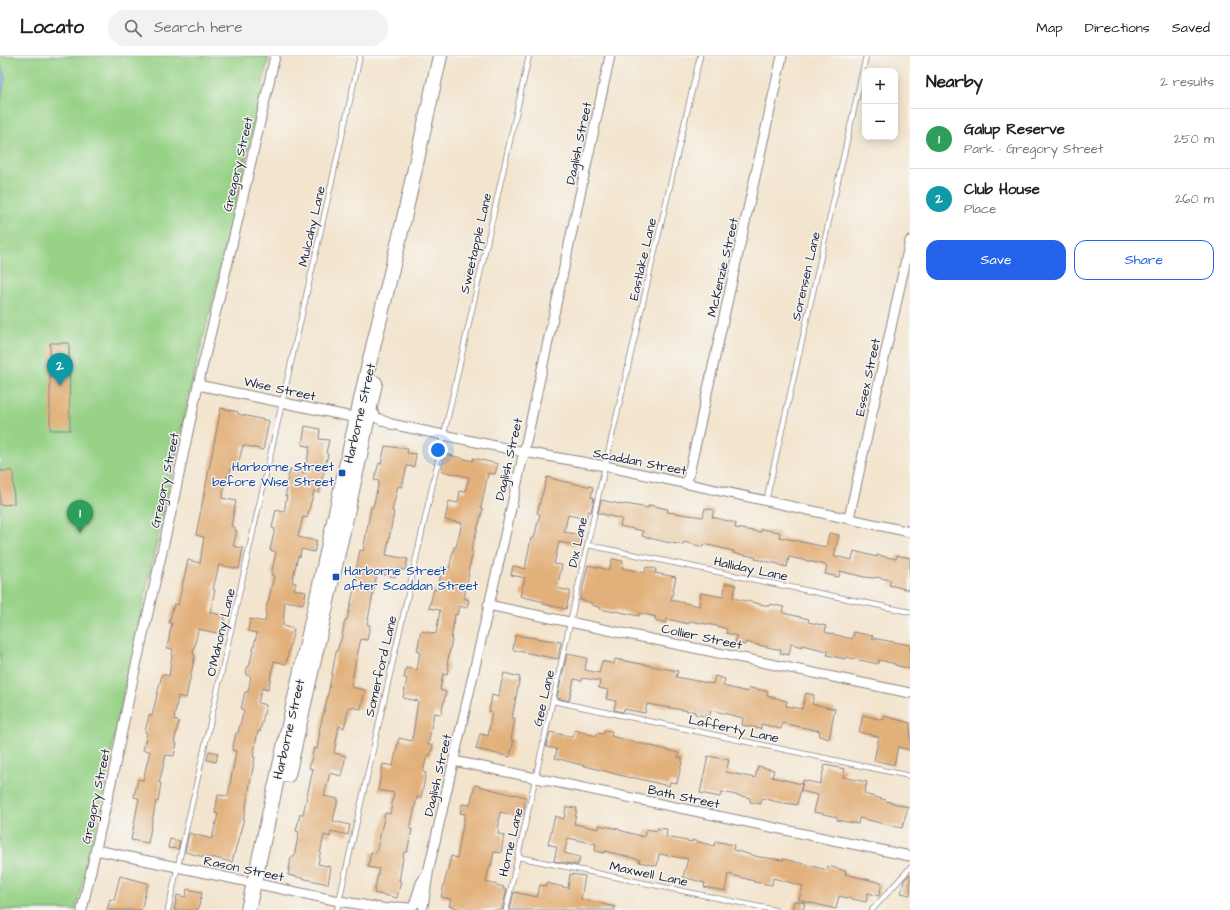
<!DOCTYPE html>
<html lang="en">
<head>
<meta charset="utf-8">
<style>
  :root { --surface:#fff; --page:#f2f2f2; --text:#202124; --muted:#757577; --line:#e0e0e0; --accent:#2563eb }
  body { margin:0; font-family:"Architects Daughter",sans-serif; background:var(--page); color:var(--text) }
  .controls { position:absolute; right:12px; top:12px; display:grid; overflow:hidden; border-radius:8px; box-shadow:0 2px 10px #0003 }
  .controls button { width:36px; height:36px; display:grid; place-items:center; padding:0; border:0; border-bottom:1px solid var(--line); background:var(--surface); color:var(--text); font:20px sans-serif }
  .you { position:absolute; left:438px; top:394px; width:14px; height:14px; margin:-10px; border:3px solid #fff; border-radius:50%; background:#1a73e8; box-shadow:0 0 0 6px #1a73e833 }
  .badge { display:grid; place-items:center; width:26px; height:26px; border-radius:50%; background:var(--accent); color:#fff; font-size:13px; font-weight:700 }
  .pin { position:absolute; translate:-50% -33px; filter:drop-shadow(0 1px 2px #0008) }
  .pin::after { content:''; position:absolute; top:21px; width:14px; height:12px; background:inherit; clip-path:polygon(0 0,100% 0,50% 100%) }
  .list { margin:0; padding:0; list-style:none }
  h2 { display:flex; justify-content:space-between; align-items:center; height:52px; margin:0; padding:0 16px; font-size:17px }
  h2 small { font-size:13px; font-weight:400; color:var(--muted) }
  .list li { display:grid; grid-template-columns:26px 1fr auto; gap:12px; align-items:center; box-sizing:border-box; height:60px; padding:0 16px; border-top:1px solid var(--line) }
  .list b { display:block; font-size:15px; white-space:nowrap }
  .list p { margin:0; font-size:13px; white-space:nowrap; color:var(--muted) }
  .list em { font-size:13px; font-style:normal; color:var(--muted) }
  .actions { display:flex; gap:8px; padding:12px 16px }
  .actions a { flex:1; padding:9px 0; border:1px solid var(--accent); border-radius:12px; text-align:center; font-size:14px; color:var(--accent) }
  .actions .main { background:var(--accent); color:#fff }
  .icon { flex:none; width:22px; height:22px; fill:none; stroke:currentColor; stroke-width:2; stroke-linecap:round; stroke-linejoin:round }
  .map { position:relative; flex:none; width:910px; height:854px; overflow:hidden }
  header { display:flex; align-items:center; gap:24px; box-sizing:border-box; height:56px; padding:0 20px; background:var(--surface); border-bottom:1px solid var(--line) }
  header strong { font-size:19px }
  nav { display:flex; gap:22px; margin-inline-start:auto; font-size:14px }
  .search { width:280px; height:36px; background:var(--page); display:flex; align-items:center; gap:10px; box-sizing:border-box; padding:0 14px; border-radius:22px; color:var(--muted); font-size:15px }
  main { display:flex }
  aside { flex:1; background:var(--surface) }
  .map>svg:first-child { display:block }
  .green { fill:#97d287; stroke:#5c7a61 }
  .water { fill:#70b7e7; stroke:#496c91 }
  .building { fill:#e2b07a }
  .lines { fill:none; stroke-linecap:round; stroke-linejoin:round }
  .service-casing { stroke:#8a8384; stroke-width:6 }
  .minor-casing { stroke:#8a8384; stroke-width:11 }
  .primary-casing { stroke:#8a8384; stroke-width:16 }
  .service { stroke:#fff; stroke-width:4.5 }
  .minor { stroke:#fff; stroke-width:9 }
  .primary { stroke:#fff; stroke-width:14 }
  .transit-dot { fill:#1a4fb4; stroke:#f6f6f2; stroke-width:1.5 }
  .labels { text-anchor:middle; stroke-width:3; stroke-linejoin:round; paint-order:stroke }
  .street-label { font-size:13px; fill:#22223b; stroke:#f6f6f2 }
  .transit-label { font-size:13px; fill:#164399; stroke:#f6f6f2; text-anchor:end }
</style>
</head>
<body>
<header>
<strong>Locato</strong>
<div class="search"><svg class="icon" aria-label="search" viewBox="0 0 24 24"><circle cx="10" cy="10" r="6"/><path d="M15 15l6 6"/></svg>Search here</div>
<nav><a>Map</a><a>Directions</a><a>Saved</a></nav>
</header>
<main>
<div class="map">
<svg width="910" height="854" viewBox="0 0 910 854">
  <rect width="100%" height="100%" fill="#f6f6f2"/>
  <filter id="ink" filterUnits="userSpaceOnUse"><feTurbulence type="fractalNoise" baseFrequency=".025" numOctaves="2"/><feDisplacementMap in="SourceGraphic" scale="8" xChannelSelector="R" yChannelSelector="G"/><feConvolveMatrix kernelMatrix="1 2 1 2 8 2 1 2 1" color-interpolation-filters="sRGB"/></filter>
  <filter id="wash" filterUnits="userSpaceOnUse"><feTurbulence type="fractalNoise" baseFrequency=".012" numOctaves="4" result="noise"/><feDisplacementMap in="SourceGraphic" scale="16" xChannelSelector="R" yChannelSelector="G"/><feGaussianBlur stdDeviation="0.9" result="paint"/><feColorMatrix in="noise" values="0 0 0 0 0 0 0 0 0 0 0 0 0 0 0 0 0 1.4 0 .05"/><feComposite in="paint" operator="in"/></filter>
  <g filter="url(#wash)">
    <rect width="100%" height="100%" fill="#f3e4cd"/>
    <path class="green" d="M0,0H269L227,188L192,327L126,626L97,767L76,854H0Z"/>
    <path class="water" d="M0,8L5,22L0,49Z"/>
    <g id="blocks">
      <path class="building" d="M50,287H69L70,374H50Z
        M221,352L238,356V358L269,365L263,394L243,389L237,413L231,412L229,420H227L222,442L236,445L231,470L235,471V475H237L233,490L243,492L239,513L219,509L213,533L215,534L210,556L225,560L221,578L198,573L193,598L195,599L186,642L178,640L174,664L179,665L174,687H177L174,700L166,699L159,727H161L158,746L156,745L148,787L131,784L139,742L134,741L138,723L143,724L150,695L143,694L147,677L145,676L149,659L152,660L162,618L169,620L173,593L167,592L172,567H169L174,548L178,549L188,504L200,507L204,481L196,479Z
        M305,370L320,373L319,383L329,384L326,397L328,398L319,437L314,435L307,462L303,461L298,481L317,485L314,496L301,493L300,501L298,500L292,526L296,527L294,533L306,536L303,548L285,545L283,570L294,573L286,608L274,605L268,634L262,632L258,647L266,649L260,676L258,675L253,701H255L243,766L232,806L211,801V803L185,796L189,777L212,783L218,758L215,757L218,739L228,740L236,695L232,694L236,677H238L244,654L241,653L245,636H248L251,620L246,619L247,611H249L257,577L248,575L250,563L265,566L267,547H268L274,520L271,519L276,496L270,494L275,473L272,472L276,454L284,456L287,440H285L288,430L286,429L290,413L304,417L310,391L302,389Z
        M385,390L408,393L407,397L416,398L414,411L407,410L402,431L398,430L392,455L394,456L386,499L408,503L405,514L397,513L395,521L377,517L367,569H370L367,584L361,583L355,608L351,631L365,634L361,653L349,651L344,672L339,670L334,697L346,700L341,720L330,717L324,740L338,743L333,765L350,769L348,779L331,775L330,781L324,779L318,808L331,811L328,828L288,819L291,801H294L299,776L296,775L300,758H303L313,713L309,712L314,692L317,693L320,675H319L326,648L336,597L342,581L345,564H347L354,533L358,514L356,513L360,494L363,495L371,451H373L379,425L374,424L379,407L381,408Z
        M445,398L473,405V402L498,408L495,418L488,417L481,452L483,453L471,495L473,496L468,516L469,517L464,542L469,544L467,552L459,550L457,559L455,558L451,584H452L447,608H449L447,619L443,618L440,634L446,636L441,658L434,657L428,689H433L430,700L427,699L423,716L426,717L421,742L417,741L410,773L412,774L407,796H404L399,825H401L397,842L374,837L379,813L368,811L371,796L376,797L385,757L390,758L394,737L378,734L383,708L393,710L399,682L412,685L418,645L403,642L407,623L404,622L406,612L417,614L420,596L417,595L421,575L436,578L440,554L429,552L434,533L438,534L442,511L449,513L454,491H456L462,467L445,464L449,445L458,447L460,435L465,436L469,421L441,415Z
        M0,415H13L14,448L0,449Z
        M547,421L565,426L593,431L591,441L594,442L591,456L588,455L586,463L568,459L564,476L581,479L579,490L559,486L554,508L562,509L557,532L570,535L566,553L543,548L544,546L520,540L525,522L511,519L513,510L525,513L531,482H534L540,458L537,457Z
        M601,444L624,449L625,448L648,452L649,449L668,453L667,456L703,461L705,452L714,454L712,461L736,467L735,472L761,476V473L780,476L779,481L826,491L829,477L839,479L834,500L852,504L854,495L877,501V499L896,503L897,499L910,502L909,534L889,529L891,524L876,521L875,522L864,521L840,515L839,521L825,518L827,510L822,508L789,501L787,511L779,509V508L755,503L756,501L733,497L734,495L703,488V491L684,486L683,489L666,486L642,480L643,475L620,470L622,463L598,457Z
        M612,503L623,505L622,512L645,517L646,511L656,513L655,517L676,521L671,544L699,550L701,537L723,541L726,527L736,529L733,542L769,550L770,548L784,551L783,557L809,563L808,566L826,570L825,576L852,583L854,576L873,580L872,582L910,589V613L895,609V608L879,604L878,608L846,601L845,603L827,599L828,595L802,589V591L791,588L789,599L780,597L781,594L745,586V589L735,587L737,580L726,577L727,573L717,570L690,565L689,568L667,563L666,567L655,564L656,561L639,557V560L616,555L615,556L600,553L601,552L592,549V547L580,544L588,509L609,514Z
        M515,579L561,586L558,603L513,594Z
        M567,598L587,602L585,614L599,617L602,605L614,608L615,603L678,615L676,621L713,628L715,620L725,623L723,630L748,636L749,632L768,635L767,640L787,645L786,650L802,653L806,637L814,639L812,648L835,653L829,683L819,680L820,675L782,667L781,673L761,668V673L742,669L743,662L711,654L709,661L695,658V656L647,648L645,657L624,653L623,656L614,654L616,645L606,643L608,634L599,632L600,625L583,622L582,625L574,623L569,645L557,642Z
        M504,617L520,621L512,662H515L511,684H514L510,701L476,693L480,678L488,680L492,656L489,655L492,639L498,641Z
        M863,659L883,664L884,660L910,667V694L898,691L894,709L874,704L879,681L859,676Z
        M575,674L596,680L597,677L603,678L604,674L612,675L611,680L679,697L678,701L682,702V706L677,727L670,726L669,730L631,721V722L555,702L557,693L546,691L550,676L573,681Z
        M209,695L218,697L216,706L207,704Z
        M708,700L729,704L726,716L755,722L758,710L774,714L772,721L802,728L797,749L786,747V748L762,742L761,748L750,746V742L722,736L720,741L700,737Z
        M825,709L845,713L843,721L867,726L864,738L886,744V745L908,751L902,772L859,762L858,768L837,764V761L814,756L818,739L801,735L803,724L820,728Z
        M475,729L514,739V738L526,741L522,761L500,756L498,778L504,779L501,797L494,796L491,810L490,809L486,826L504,831L503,833L507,834L502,854H467L449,850L451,843L441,841L451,800L457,802L465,758L460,757L462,748L470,749Z
        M566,751L577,752L574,768L599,773V769L619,773V774L644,781L646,773L657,775L658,772L667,773L666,781L692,786V784L714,790L715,785L734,789L733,794L759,801L783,804L784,803L827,814L828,810L846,815L845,818L882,827L879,840L868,837L866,846L839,840L836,853L799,844L803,830L773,822L772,829L754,826V825L728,818L725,835L704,831L705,827L683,821L688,803L659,798L657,810L639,806L640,804L605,795L604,797L595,795L596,788L568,782L564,797L580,801L578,809L554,805L557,791L548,788L555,760L564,763Z
        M170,783L180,785L178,793L168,792Z
        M570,818L585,820L581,843L615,851V854H510L514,836L537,841L540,829L546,830V827L568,832Z
        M910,818V839L901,837L904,824Z
        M120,820L148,827L141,854H107L110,843L114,844Z
        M187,833L202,836L198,854H174L177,839L186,841Z
        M794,845L805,847L803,854H792Z"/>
    </g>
  </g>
  <g filter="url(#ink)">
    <use href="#blocks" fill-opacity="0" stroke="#8a8384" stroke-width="1"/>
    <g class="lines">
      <defs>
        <path id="service" d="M766,445L866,0
          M588,489L910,556
          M553,645L910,720
          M518,801L775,854
          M168,854L360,0
          M337,854L529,0
          M506,854L605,410L700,0
          M872,854L910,812"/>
        <path id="minor" d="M198,329L357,362
          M370,353L377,362L391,368L524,396L605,410L910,476
          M687,427L782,0
          M849,462L910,185
          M488,549L910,637
          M454,705L910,800
          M96,794L339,845L387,853L397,851L410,852
          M414,849L421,827L427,817
          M423,850L429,812L524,396L610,0
          M82,854L115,709L132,627L170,461L198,329L232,189L275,0"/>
        <path id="primary" d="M288,719L360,399L375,327
          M248,854L367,316L400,180L440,0"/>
      </defs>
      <use href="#service" class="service-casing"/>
      <use href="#minor" class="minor-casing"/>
      <use href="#primary" class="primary-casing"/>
      <use href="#service" class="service"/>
      <use href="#minor" class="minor"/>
      <use href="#primary" class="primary"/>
    </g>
  </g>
  <g class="transit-dot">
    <rect x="338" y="413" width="8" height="8" rx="2"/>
    <rect x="332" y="517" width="8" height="8" rx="2"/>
  </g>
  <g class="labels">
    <g class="street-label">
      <text transform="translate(578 87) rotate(-78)" y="5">Daglish Street</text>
      <text transform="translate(237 108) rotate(-77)" y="5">Gregory Street</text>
      <text transform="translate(311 170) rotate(-77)" y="5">Mulcahy Lane</text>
      <text transform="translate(475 187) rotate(-77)" y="5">Sweetapple Lane</text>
      <text transform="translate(642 203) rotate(-77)" y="5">Eastlake Lane</text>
      <text transform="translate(722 211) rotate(-77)" y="5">McKenzie Street</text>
      <text transform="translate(805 220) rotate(-77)" y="5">Sorensen Lane</text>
      <text transform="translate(867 321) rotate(-78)" y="5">Essex Street</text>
      <text transform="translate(280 332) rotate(12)" y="5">Wise Street</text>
      <text transform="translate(359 357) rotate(-77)" y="5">Harborne Street</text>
      <text transform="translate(508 403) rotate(-77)" y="5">Daglish Street</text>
      <text transform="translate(640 405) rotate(11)" y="5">Scaddan Street</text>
      <text transform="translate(164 424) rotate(-78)" y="5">Gregory Street</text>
      <text transform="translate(577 486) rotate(-78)" y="5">Dix Lane</text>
      <text transform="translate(751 512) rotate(12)" y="5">Halliday Lane</text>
      <text transform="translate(220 576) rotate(-77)" y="5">O'Mahony Lane</text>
      <text transform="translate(702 580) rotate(12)" y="5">Collier Street</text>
      <text transform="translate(380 610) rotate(-77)" y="5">Somerford Lane</text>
      <text transform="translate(543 642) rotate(-77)" y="5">Gee Lane</text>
      <text transform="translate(734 672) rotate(12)" y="5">Lafferty Lane</text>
      <text transform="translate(288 673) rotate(-77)" y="5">Harborne Street</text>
      <text transform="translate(437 719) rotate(-77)" y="5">Daglish Street</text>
      <text transform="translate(95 740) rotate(-78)" y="5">Gregory Street</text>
      <text transform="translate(684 740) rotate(12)" y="5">Bath Street</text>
      <text transform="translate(510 786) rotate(-77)" y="5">Horne Lane</text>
      <text transform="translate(244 812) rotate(12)" y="5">Rason Street</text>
      <text transform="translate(649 817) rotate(12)" y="5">Maxwell Lane</text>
    </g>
    <g class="transit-label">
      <text x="334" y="415">Harborne Street<tspan x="334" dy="15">before Wise Street</tspan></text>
      <text x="344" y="519" text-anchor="start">Harborne Street<tspan x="344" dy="15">after Scaddan Street</tspan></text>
    </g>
  </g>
</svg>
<div class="controls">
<button>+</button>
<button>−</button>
</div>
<div class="you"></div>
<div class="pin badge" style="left:80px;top:477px;background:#2e9e5b">1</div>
<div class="pin badge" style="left:60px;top:330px;background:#0f9aa8">2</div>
</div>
<aside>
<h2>Nearby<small>2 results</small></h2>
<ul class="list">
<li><span class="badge" style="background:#2e9e5b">1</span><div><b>Galup Reserve</b><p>Park · Gregory Street</p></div><em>250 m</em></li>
<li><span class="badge" style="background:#0f9aa8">2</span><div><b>Club House</b><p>Place</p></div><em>260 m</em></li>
</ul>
<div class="actions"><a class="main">Save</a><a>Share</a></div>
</aside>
</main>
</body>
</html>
